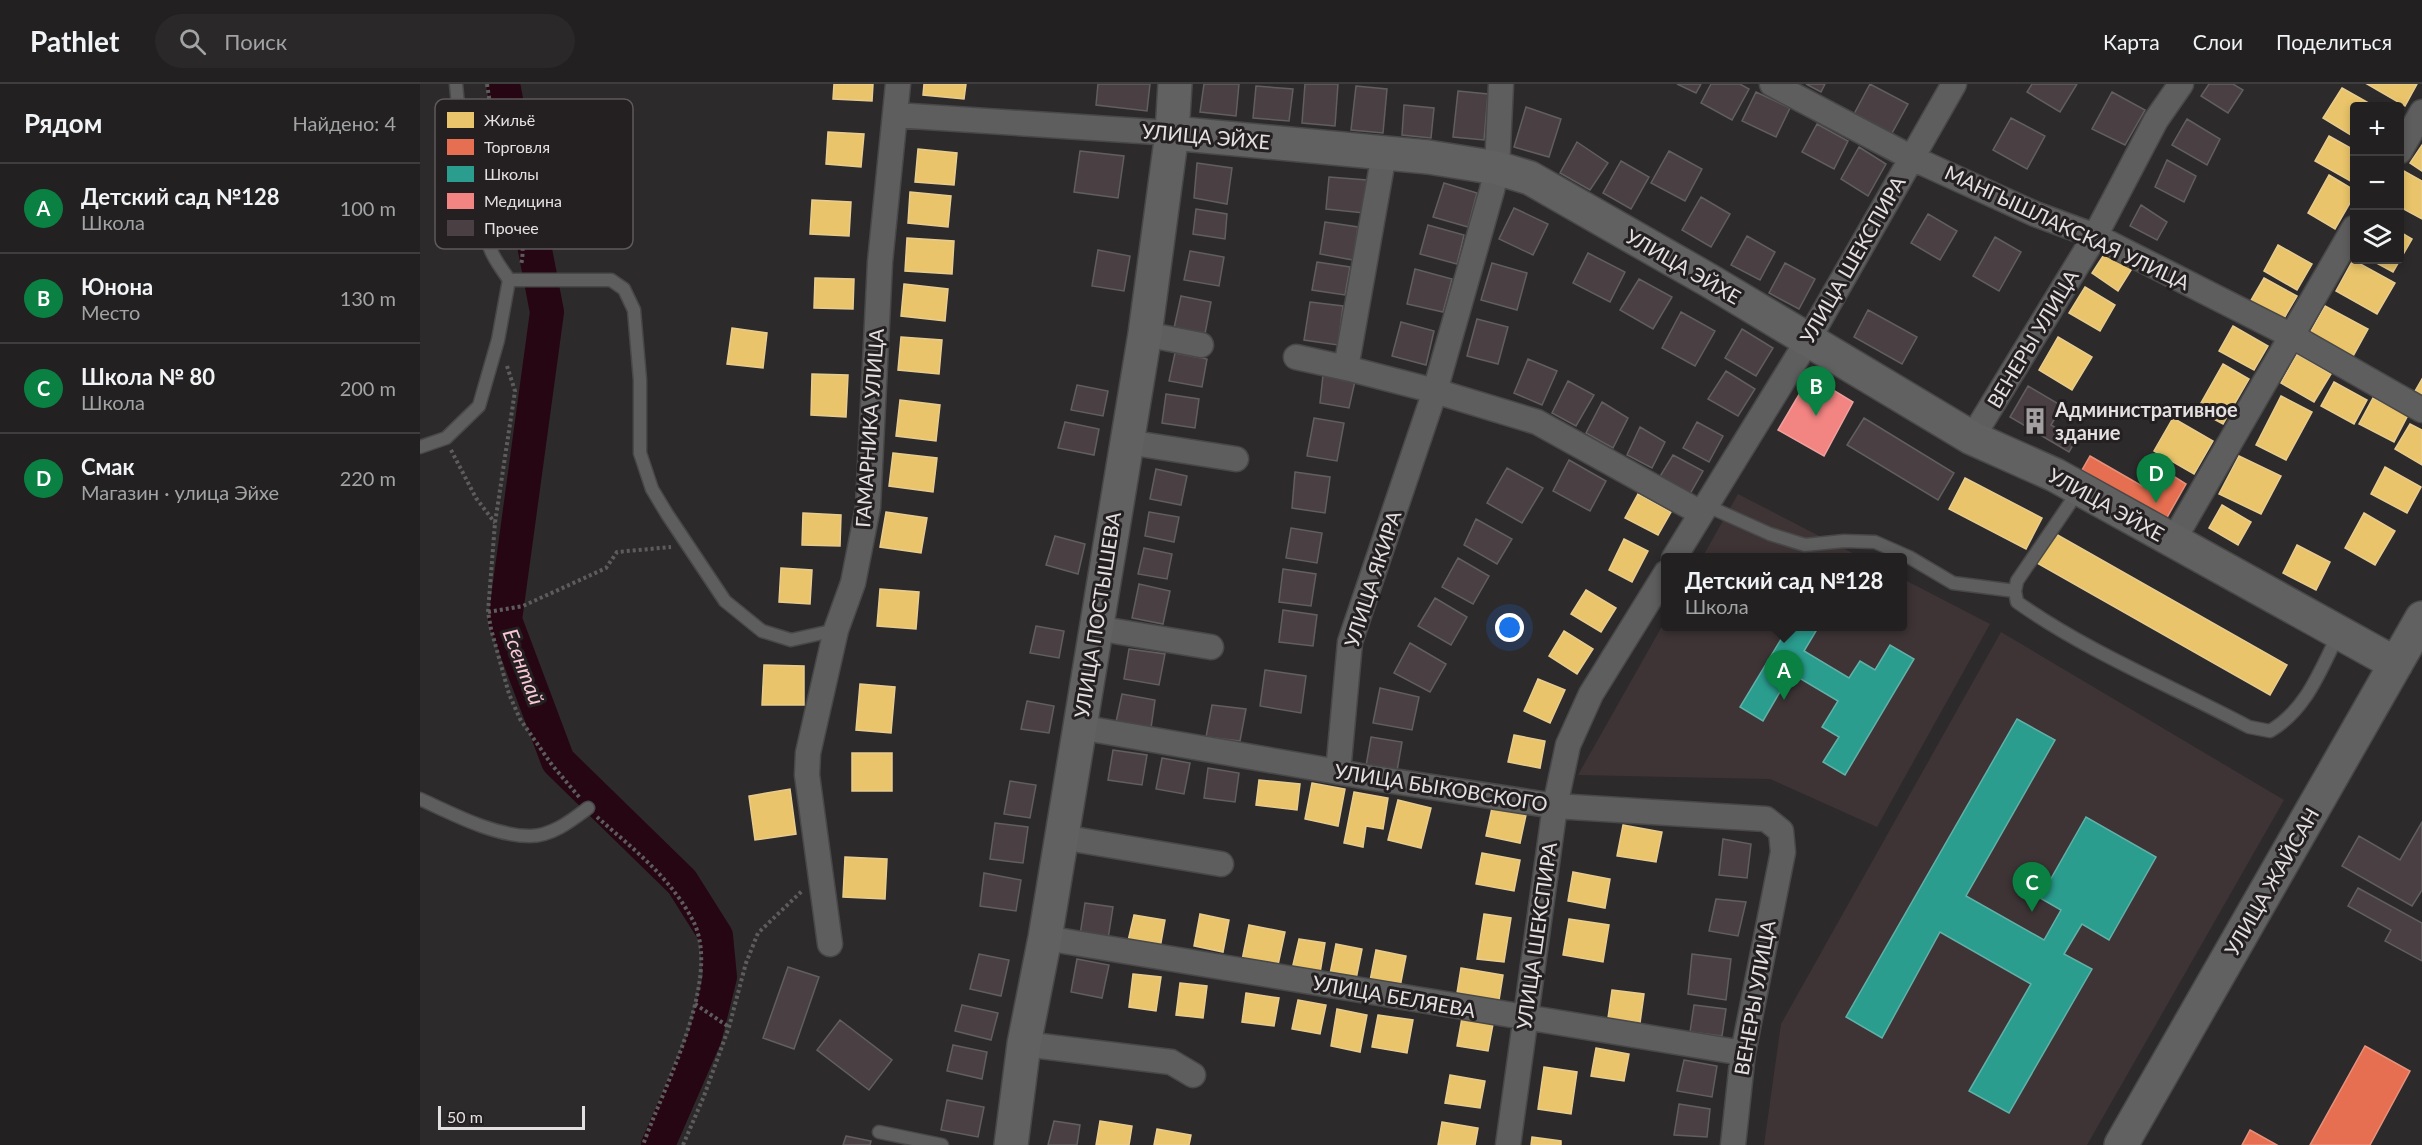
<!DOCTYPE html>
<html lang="ru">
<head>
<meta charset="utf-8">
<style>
  :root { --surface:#222020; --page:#2a2829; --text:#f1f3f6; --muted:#a2a3a5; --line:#3f3e3e; --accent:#0b8043 }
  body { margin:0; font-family:Lato,sans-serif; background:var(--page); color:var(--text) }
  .controls { position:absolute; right:18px; top:18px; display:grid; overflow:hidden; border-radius:6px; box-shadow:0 3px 9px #0003 }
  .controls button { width:54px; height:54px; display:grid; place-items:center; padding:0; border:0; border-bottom:2px solid var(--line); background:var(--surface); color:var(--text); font:30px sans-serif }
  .scale { position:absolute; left:18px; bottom:15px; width:147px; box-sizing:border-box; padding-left:6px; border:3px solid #e4e0e1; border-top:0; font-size:16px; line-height:21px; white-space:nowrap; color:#e4e0e1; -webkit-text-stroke:4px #242021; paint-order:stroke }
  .you { position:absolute; left:1090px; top:544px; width:21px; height:21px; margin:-15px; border:4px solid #fff; border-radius:50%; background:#1a73e8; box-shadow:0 0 0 9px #1a73e833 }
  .badge { display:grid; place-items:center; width:39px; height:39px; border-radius:50%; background:var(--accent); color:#fff; font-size:20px; font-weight:700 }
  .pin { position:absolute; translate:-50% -50px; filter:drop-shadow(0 2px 3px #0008) }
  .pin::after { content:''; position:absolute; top:32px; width:21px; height:18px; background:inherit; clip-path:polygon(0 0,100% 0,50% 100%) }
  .popup { position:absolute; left:1241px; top:469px; width:246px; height:78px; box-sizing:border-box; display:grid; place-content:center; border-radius:6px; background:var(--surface); filter:drop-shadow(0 2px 4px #0005); font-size:20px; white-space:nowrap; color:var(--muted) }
  .popup b { font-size:22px; color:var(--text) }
  .popup::after { content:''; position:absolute; left:50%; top:100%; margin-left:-12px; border:12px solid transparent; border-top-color:var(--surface) }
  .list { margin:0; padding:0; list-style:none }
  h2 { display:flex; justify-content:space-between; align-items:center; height:78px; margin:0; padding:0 24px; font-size:26px }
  h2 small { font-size:20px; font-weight:400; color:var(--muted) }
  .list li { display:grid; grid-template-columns:39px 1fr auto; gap:18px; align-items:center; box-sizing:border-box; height:90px; padding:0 24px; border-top:2px solid var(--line) }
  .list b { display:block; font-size:22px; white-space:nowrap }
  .list p { margin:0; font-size:20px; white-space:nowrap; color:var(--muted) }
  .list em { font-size:20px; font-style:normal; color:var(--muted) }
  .icon { flex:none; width:33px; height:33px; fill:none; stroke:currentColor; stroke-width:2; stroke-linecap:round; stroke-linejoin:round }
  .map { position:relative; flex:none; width:2002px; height:1061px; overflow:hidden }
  header { display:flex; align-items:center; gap:36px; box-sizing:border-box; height:84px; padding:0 30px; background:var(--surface); border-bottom:2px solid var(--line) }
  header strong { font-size:28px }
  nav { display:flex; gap:33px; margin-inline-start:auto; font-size:21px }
  .search { width:420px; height:54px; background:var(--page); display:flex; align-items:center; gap:15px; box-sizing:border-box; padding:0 21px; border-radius:33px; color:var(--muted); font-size:22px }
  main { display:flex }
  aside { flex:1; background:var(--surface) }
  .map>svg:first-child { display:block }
  .built { fill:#3e3436 }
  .homes { fill:#e9c46a; stroke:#e8cc8e; stroke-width:1.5 }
  .shops { fill:#e76f51; stroke:#e6917c; stroke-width:1.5 }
  .schools { fill:#2a9d8f; stroke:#62b1a8; stroke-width:1.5 }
  .health { fill:#f28482; stroke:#eea09e; stroke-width:1.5 }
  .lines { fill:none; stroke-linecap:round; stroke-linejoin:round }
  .river { stroke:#270613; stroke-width:34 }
  .building { fill:#4a4044; stroke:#615e5f; stroke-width:1.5 }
  .lane-casing { stroke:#494848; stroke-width:15 }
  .street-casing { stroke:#494848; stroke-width:27 }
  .secondary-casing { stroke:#494848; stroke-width:36 }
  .path { stroke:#5e5d5e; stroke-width:4; stroke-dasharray:3 3; stroke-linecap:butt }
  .lane { stroke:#5f5e5e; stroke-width:12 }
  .street { stroke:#5f5e5e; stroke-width:24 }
  .secondary { stroke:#616161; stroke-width:33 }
  .labels { text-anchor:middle; stroke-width:6; stroke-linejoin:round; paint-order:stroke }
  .street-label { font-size:20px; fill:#e4e0e1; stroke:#242021 }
  .poi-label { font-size:20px; font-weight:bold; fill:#e4e0e1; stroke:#242021; text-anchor:start }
  .water-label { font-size:21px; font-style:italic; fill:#f8c8d7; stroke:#242021 }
  .key { fill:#242021; stroke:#5e5a5b; stroke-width:1.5 }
  .key-label { font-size:16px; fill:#e4e0e1 }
</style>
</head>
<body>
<header>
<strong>Pathlet</strong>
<div class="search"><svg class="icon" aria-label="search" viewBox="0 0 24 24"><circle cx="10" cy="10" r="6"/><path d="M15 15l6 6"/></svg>Поиск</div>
<nav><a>Карта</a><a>Слои</a><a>Поделиться</a></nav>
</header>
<main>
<aside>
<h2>Рядом<small>Найдено: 4</small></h2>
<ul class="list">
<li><span class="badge">A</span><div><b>Детский сад №128</b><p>Школа</p></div><em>100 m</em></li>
<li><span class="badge">B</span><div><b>Юнона</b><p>Место</p></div><em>130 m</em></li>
<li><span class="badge">C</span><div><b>Школа № 80</b><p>Школа</p></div><em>200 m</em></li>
<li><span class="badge">D</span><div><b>Смак</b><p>Магазин · улица Эйхе</p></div><em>220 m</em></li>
</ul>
</aside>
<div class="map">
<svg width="2002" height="1061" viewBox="0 0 2002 1061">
  <rect width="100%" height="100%" fill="#2d2a2b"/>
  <path class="built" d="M1318,410L1440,473L1282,474Z
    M1483,495L1570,540L1457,743L1350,695L1158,691L1245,537L1246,542H1482Z
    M1581,548L1864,716L1667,1061H1344L1361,940Z"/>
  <path class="homes" d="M414,0H453L452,17L413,15Z
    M504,0H546L544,15L503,11Z
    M1947,0H1997L1985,22Z
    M1922,4L1954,22H1934V53L1903,34Z
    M408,48L444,50L441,83L406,80Z
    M1909,52L1934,66V99L1895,77Z
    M2002,61V87L1990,79Z
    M498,65L537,69L534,101L495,98Z
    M1982,86L2002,97V135L1980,123V91Z
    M1909,91L1934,106V112L1915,145L1888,129Z
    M490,108L531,112L528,143L488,139Z
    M392,116L431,118L429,152L390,150Z
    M1980,148L1992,155L1973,188L1951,176H1980Z
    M487,154L534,157L532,190L485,187Z
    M1858,161L1892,180L1877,206L1844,187Z
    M1687,166L1713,183L1698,207L1672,189Z
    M1933,176L1975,199L1957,230L1916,207Z
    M395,194L434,195L433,225L394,224Z
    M1844,194L1877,212L1863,236L1830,218Z
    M484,200L528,205L525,237L481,232Z
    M1665,203L1695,221L1680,247L1649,229Z
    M1905,222L1948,245L1932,274L1889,251Z
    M1813,242L1848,262L1834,286L1799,267Z
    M312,244L347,249L343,284L307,280Z
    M481,253L522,256L519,290L478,286Z
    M1638,253L1672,273L1652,306L1619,286Z
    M1877,270L1911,290L1894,318L1861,299Z
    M1803,280L1829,295L1803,340L1777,326Z
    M392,290L428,291L426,333L391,331Z
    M2002,295V314L1994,309Z
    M1914,298L1947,316L1934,340L1901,322Z
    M1861,312L1892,328L1866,376L1836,361Z
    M1953,314L1988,331L1974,358L1939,340Z
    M480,316L520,321L516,357L476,352Z
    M1753,334L1793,357L1774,390L1734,367Z
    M1990,340L2002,346V381L1975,365Z
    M473,369L517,374L513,408L469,402Z
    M1819,372L1861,392L1841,430L1799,410Z
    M1965,383L2001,403L1987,429L1951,410Z
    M1545,394L1622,434L1606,465L1529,425Z
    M1218,410L1251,428L1238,451L1205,434Z
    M1802,421L1831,438L1818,461L1789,444Z
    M466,428L507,434L501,469L460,463Z
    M383,429L421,431L420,462L382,461Z
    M1944,429L1975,447L1955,481L1925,464Z
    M1634,449L1867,581L1850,611L1617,479Z
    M1204,455L1228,467L1212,498L1189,486Z
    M1877,461L1910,478L1896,506L1863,489Z
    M361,484L392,486L390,520L359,518Z
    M460,505L499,508L496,545L457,542Z
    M1166,506L1196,524L1181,548L1151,530Z
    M1144,547L1173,565L1157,590L1129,572Z
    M344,581L384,582V621H342Z
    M1118,595L1145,606L1130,639L1104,627Z
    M440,600L475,603L471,649L436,646Z
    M1094,651L1125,657L1120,684L1088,678Z
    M432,669H472V707H432Z
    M839,696L880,700L877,726L836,721Z
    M892,699L925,705L918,742L885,735Z
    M370,705L376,750L335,756L329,712Z
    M934,708L968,714L963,745L946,742L943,763L924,759Z
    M978,716L1011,724L1001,764L968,756Z
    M1072,724L1106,731L1100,759L1066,752Z
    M1203,741L1242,748L1236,778L1197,772Z
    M1062,769L1100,776L1094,807L1056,800Z
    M425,773L467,775L465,815L423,813Z
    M1153,788L1190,795L1185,824L1148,817Z
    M780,830L809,836L803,868L774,862Z
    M1064,830L1091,834L1084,878L1057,875Z
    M714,831L745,836L740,864L708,857Z
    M1149,835L1189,841L1183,878L1143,871Z
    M829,841L865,848L858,881L822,876Z
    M879,855L905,859L900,889L872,885Z
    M916,860L942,865L936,895L910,890Z
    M956,866L986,872L980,903L950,897Z
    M1041,884L1083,891L1079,916L1037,909Z
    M713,890L741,893L736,927L709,923Z
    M760,899L787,902L783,934L756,931Z
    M1192,906L1224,910L1220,939L1188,934Z
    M826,909L859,914L854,942L822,938Z
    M878,916L906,921L900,950L872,945Z
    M917,925L947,931L940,968L911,962Z
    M958,931L993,936L987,969L952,963Z
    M1042,934L1073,940L1068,967L1037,962Z
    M1176,964L1209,970L1204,997L1171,992Z
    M1124,983L1157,988L1151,1030L1118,1025Z
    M1030,991L1065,997L1060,1024L1025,1019Z
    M680,1037L712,1042L709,1061H676Z
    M1022,1038L1058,1044L1055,1061H1018Z
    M737,1045L771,1051L769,1061H734Z
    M1112,1053L1141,1057V1061H1111Z"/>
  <path class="shops" d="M1670,372L1722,402L1736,381L1766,400L1745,437L1662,386Z
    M1945,962L1990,987L1950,1061H1890Z
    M1830,1046L1857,1061H1822Z"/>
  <path class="schools" d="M1369,542H1399L1384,567L1429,594L1440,577L1455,586L1470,561L1494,575L1425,691L1403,678L1419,653L1402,643L1418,617L1371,589L1343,637L1320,623Z
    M1597,635L1635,656L1546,812L1624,856L1641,826L1620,814L1666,733L1736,773L1689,856L1662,840L1644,870L1672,885L1589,1029L1549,1007L1611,900L1520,848L1462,954L1426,933Z"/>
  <path class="health" d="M1390,292L1433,318L1404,372L1358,346Z"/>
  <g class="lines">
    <path class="river" d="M83,0L127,228L85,536L138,677L262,798L296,852L300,893L285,953L238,1061"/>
  </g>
  <path class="building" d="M678,0H730L727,27L676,21Z
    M784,0H819L816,32L780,28Z
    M885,0H918L915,42L882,39Z
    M1257,0H1281L1276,9Z
    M1291,0H1320L1329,5L1312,36L1281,19Z
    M1386,0H1405L1401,8Z
    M1450,0L1488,20L1471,51L1434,30Z
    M1612,0H1657L1640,28L1607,8Z
    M1789,0H1813L1823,6L1808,29L1781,12Z
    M836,2L873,5L869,37L833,34Z
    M936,2L967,5L963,49L931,46Z
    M1038,7L1068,10L1064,56L1033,53Z
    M1336,8L1370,24L1356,53L1322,37Z
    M1692,8L1725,26L1705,61L1672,45Z
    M984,21L1014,24L1011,54L982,51Z
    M1106,23L1141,35L1129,73L1094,63Z
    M1591,34L1625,52L1607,85L1573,66Z
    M1767,35L1800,55L1787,81L1752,61Z
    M1397,40L1428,57L1414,85L1382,68Z
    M1157,58L1188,79L1170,106L1140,89Z
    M1439,63L1466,80L1448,112L1421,95Z
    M660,67L704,72L698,114L654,108Z
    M1249,67L1282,85L1265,117L1231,99Z
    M1747,76L1776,92L1764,118L1735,103Z
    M1201,77L1229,93L1211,125L1183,109Z
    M777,79L812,84L807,120L774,114Z
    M909,93L947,96L944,129L906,125Z
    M1024,99L1057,109L1048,143L1013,133Z
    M1281,113L1310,130L1291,163L1262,146Z
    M1721,121L1747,138L1737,156L1710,142Z
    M1094,124L1128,140L1113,171L1079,155Z
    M776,125L807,130L805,155L773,150Z
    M1508,130L1537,147L1520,176L1491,159Z
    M905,138L938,143L933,176L900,170Z
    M1008,141L1044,151L1037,180L1000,170Z
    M1327,152L1355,168L1340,196L1311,181Z
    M1575,153L1601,168L1579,207L1553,192Z
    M678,166L710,172L704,207L672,202Z
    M770,167L804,173L799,202L764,196Z
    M1168,169L1205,188L1190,218L1153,199Z
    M897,178L930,183L925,211L892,206Z
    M1072,179L1107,189L1097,226L1061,216Z
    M1365,179L1395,195L1379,225L1349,209Z
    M995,185L1032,195L1023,228L987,220Z
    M1219,195L1252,213L1233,245L1200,226Z
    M761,212L791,218L785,250L754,244Z
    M890,218L923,222L918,261L884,256Z
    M1448,226L1497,253L1482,280L1434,253Z
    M1261,228L1295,247L1275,282L1242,264Z
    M1057,235L1088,243L1078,280L1047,272Z
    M981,238L1014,247L1006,281L972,272Z
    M1322,245L1353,264L1336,292L1305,274Z
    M755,269L787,275L782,303L749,297Z
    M1108,275L1137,287L1122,321L1094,309Z
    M1306,287L1335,305L1318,332L1288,315Z
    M903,291L935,297L929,324L900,319Z
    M1148,297L1174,311L1156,342L1132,329Z
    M657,301L688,307L683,332L651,326Z
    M1608,302L1642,322L1631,341L1656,356L1649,368L1590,333Z
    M746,310L779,315L775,344L742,339Z
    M1182,318L1208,334L1193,364L1166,349Z
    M894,334L924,339L917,377L887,372Z
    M1444,334L1534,389L1518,416L1427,361Z
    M645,338L679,345L674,371L638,364Z
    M1277,338L1303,352L1289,378L1263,364Z
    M1220,343L1245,358L1232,384L1207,371Z
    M1253,371L1283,387L1270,410L1239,394Z
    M1149,376L1186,397L1170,427L1133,407Z
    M1087,384L1123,404L1102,439L1067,419Z
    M736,385L767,392L761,421L730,415Z
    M875,388L910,393L905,429L872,424Z
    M729,428L759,433L754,458L725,452Z
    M1056,435L1092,455L1077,480L1044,461Z
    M871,444L902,449L897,479L866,474Z
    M635,452L665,460L658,490L626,481Z
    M724,464L752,470L747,495L718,490Z
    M1038,474L1069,492L1053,520L1022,503Z
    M863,485L896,490L891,522L859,518Z
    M719,500L750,507L743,540L712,534Z
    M1015,514L1047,533L1031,561L998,542Z
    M863,526L897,531L893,562L859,558Z
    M616,542L644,547L639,574L610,569Z
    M990,559L1026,580L1010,608L974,589Z
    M709,565L745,570L739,601L704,595Z
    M845,586L886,592L881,629L840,622Z
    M960,604L999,613L992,646L953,639Z
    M702,610L735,616L731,644L696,638Z
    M607,617L634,622L629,649L601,645Z
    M792,621L826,625L820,657L786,653Z
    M951,653L982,658L977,687L946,682Z
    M693,666L727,671L722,701L688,696Z
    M742,674L770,679L764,710L736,705Z
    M788,684L819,689L815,718L784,714Z
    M590,697L616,701L610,734L584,730Z
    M2002,738V806L1992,822L1922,782L1939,752L1980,776Z
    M575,739L608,743L603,779L570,775Z
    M1303,755L1331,760L1327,794L1299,791Z
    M564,789L601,796L596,827L560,822Z
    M1938,804L2002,839V877L1965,857L1971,846L1928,822Z
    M1296,815L1326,818L1318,852L1289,847Z
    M665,819L693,823L688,855L660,851Z
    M559,870L589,876L581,912L550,905Z
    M1272,870L1311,875L1306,916L1268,910Z
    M657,875L689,881L682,914L651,908Z
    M368,883L399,893L374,965L343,954Z
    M542,921L578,929L571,956L535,947Z
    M1274,921L1306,925L1302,952L1270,948Z
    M420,936L472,976L449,1006L397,966Z
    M533,961L567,968L562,995L527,987Z
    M1264,976L1297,982L1292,1013L1257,1007Z
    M527,1016L564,1023L558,1053L521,1046Z
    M1259,1020L1290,1025L1287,1053L1254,1051Z
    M634,1037L660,1041L657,1061H628Z
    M426,1052L451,1057L450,1061H423Z"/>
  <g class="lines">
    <defs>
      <path id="lane" d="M89,196H191L204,205L214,226L220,296V369L232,405L247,430L305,517L342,547L371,556L416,546
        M0,363L26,354L59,322L78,256L89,196C83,186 74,176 70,164C48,113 41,55 36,0
        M1659,406L1597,497L1595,507L1597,518C1669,569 1752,602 1829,643L1850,647C1886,626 1900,587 1918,551
        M1285,421L1350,450L1385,461L1424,457L1455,458L1489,473L1533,499L1595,507
        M0,715C33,730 74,752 110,752C132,752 152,736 168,724
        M459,1048L522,1061"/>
      <path id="street" d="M1352,0L1492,74L1615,130L1675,152L1872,252L2002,326
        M475,31L752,49
        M1980,67L2002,28
        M964,70L926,284L1015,307L1117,338L1281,429
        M725,250L781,261
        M876,273L926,284
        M1552,354L1675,152L1736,36L1761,0
        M707,358L816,375
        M1753,457L1934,144
        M1254,474L1388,256L1534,0
        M676,544L791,563
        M659,643L947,693L1135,722L1346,735L1361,747L1363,768L1323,969L1313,1061
        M918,688L930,558L1015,307L1072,106L1077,84L1081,0
        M641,753L801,780
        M625,854L1323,969
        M410,860L387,691L388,669L416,546L433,499L448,423L460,178L478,0
        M604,960L751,978L773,991
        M1088,1061L1135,722L1148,661L1171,610L1246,489"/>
      <path id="secondary" d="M752,49L1008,73L1077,84L1110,94L1290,197L1552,354L1635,391L1976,580
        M591,1061L604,960L625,854L725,250L752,49L755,0
        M1701,1061L2002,534"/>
    </defs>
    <use href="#lane" class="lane-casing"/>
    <use href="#street" class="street-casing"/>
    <use href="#secondary" class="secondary-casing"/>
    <path class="path" d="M67,0C70,20 73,40 77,59C86,94 109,147 101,181
      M87,282L95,307L75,439L68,528L71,545L89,610L100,635L132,681L160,714
      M31,366L56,414L75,439
      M68,528L103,522L186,484L197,468L251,463
      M177,733C203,756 232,779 253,806C261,816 270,830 275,841C300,900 243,1004 223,1061
      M275,920L309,943
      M263,1061L284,1012L309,943L326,879L338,849L383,806"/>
    <use href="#lane" class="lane"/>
    <use href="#street" class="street"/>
    <use href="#secondary" class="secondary"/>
  </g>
  <defs>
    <symbol id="building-bare" viewBox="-9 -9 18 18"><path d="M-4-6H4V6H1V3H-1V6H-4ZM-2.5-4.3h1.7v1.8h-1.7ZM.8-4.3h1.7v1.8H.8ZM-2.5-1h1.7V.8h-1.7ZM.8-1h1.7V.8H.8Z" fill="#a4a0a1" stroke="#242021" stroke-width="2.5" paint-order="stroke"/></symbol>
  </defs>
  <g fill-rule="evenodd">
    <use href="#building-bare" x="1596" y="318" width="38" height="38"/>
  </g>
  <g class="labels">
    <g class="street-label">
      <text transform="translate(786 53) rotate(5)" y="7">УЛИЦА ЭЙХЕ</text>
      <text transform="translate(1647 144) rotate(25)" y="7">МАНГЫШЛАКСКАЯ УЛИЦА</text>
      <text transform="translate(1433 176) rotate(-60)" y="7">УЛИЦА ШЕКСПИРА</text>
      <text transform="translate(1263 183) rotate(30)" y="7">УЛИЦА ЭЙХЕ</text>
      <text transform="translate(1613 255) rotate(-59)" y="7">ВЕНЕРЫ УЛИЦА</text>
      <text transform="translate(450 344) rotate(-86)" y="7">ГАМАРНИКА УЛИЦА</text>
      <text transform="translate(1686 421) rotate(29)" y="7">УЛИЦА ЭЙХЕ</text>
      <text transform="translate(953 495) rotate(-72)" y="7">УЛИЦА ЯКИРА</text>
      <text transform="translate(678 531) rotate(-81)" y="7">УЛИЦА ПОСТЫШЕВА</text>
      <text transform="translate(1021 704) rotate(9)" y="7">УЛИЦА БЫКОВСКОГО</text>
      <text transform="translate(1852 798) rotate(-60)" y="7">УЛИЦА ЖАЙСАН</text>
      <text transform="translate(1117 852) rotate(-82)" y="7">УЛИЦА ШЕКСПИРА</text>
      <text transform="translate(974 913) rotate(10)" y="7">УЛИЦА БЕЛЯЕВА</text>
      <text transform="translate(1335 914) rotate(-80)" y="7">ВЕНЕРЫ УЛИЦА</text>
    </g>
    <g class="poi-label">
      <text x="1635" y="333">Административное<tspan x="1635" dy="23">здание</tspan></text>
    </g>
    <g class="water-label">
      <text transform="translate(103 583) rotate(69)" y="7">Есентай</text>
    </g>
  </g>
  <rect x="15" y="15" width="198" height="150" rx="9" class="key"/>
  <rect x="27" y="28" width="27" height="16" fill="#e9c46a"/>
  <rect x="27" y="55" width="27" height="16" fill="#e76f51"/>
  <rect x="27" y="82" width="27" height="16" fill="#2a9d8f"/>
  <rect x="27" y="109" width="27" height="16" fill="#f28482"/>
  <rect x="27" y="136" width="27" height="16" fill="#4a4044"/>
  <g class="key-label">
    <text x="64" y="42">Жильё</text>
    <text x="64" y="69">Торговля</text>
    <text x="64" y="96">Школы</text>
    <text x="64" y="123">Медицина</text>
    <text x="64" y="150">Прочее</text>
  </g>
</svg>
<div class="controls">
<button>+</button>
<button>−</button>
<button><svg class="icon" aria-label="layers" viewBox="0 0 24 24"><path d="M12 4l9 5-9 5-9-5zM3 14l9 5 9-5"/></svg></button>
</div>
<div class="scale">50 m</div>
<div class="you"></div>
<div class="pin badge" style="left:1364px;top:616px">A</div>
<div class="popup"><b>Детский сад №128</b>Школа</div>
<div class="pin badge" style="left:1396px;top:332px">B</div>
<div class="pin badge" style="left:1612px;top:828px">C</div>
<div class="pin badge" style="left:1736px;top:419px">D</div>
</div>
</main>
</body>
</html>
